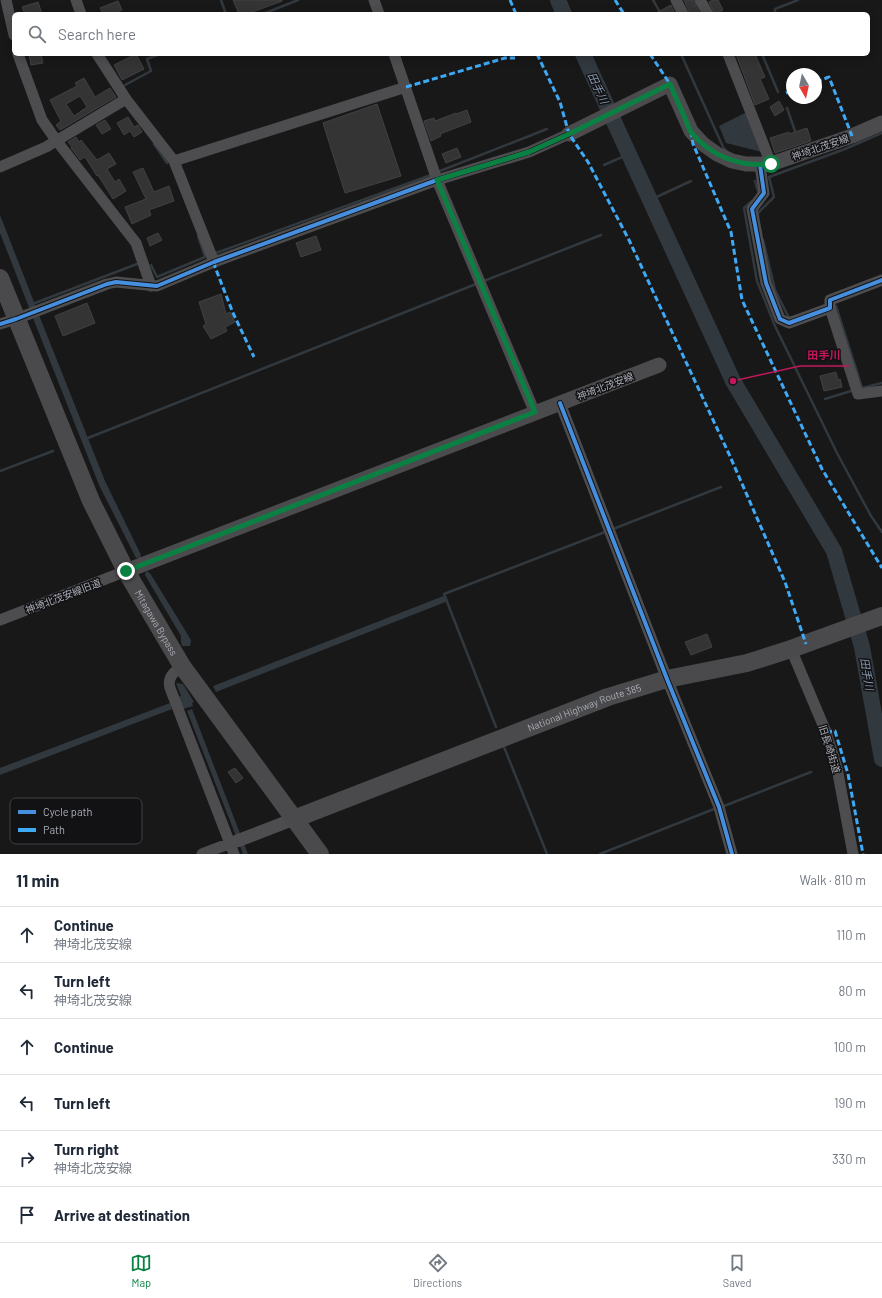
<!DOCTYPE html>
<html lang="en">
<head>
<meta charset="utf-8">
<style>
  :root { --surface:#fff; --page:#f6f6f7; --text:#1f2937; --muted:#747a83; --line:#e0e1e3; --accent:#0b8043 }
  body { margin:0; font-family:Barlow,"Noto Sans JP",sans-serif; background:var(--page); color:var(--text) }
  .compass { position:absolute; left:786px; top:68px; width:36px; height:36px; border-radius:50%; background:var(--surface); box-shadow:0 2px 10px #0003; rotate:171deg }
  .stop { position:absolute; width:12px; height:12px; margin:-9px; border:3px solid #0b8043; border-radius:50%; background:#fff }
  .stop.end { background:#0b8043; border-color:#fff; box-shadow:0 1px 4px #0008 }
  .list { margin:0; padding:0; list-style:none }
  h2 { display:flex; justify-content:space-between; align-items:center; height:52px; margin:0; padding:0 16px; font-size:17px }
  h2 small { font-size:13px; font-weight:400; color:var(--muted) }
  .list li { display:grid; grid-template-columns:26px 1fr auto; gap:12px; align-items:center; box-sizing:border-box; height:56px; padding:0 16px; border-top:1px solid var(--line) }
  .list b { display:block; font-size:15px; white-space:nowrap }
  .list p { margin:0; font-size:13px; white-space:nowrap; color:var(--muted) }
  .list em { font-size:13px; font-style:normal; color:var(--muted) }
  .icon { flex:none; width:22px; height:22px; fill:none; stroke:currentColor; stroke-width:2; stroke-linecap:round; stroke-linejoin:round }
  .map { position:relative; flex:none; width:882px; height:854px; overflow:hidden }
  .search { position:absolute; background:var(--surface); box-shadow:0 2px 10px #0003; left:12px; right:12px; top:12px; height:44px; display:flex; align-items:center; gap:10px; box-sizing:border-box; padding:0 14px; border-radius:6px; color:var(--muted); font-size:15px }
  .sheet { height:388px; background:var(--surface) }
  nav { display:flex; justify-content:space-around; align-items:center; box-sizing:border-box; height:56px; border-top:1px solid var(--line); background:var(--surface); font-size:11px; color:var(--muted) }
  nav a { display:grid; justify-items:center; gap:2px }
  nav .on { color:var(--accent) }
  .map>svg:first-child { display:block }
  .water { fill:#31383e }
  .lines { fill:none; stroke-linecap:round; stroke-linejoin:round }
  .stream { stroke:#31383e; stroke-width:2.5 }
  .river { stroke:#31383e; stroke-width:16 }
  .building { fill:#343435; stroke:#414144; fill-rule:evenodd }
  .minor { stroke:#4d4d50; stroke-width:11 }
  .tertiary { stroke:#4d4d50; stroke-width:13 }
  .secondary { stroke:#4b4b4e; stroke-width:15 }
  .trunk { stroke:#4a4a4c; stroke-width:18 }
  .quiet { stroke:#3fa9f5; stroke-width:3; stroke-dasharray:6 3; stroke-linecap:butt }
  .cycleway-casing { stroke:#121214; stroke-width:6 }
  .cycleway { stroke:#468fdf; stroke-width:4 }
  .route { stroke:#0b8043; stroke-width:5 }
  .labels { text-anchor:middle; stroke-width:3; stroke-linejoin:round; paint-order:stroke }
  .street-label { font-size:10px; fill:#abaeb7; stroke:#121214 }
  .water-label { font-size:11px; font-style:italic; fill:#8698ae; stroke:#121214 }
  .key { fill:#121214; stroke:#404145; stroke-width:1 }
  .key-label { font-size:11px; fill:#abaeb7 }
  .leader { fill:none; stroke:#c2185b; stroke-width:1.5 }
  .callout-dot { fill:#c2185b; stroke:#121214; stroke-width:1.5 }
  .callout-label { font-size:11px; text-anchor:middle; font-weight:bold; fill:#c2185b; stroke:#121214; stroke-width:3; stroke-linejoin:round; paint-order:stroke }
</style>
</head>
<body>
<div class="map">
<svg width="882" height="854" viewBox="0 0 882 854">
  <rect width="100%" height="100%" fill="#181818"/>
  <path class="water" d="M747,112L762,152L726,143L719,126Z
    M0,215L36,307L30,310L0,233Z
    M39,315L105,481L141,555L140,558H136L99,485L33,318Z
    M146,571L150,573L191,640L190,646H182L181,641V636L145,575Z
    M446,595L448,601L216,692L213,686Z
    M176,683L183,684L194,702L192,703L193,706L183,709L178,697L181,696Z
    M170,703L172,709L0,775V768Z
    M192,709L248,854H243L187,711Z"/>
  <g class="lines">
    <path class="stream" d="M221,0L226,14
      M653,0L661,14
      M263,14L298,0
      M775,14V9L798,0
      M681,54L724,149L726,150
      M762,54L778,92
      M125,85L151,71L147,59L160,54
      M787,108L795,131
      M154,144L167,163
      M604,165L629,154
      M440,171L547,129
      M755,181L759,195
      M650,200L691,181
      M752,201L744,208L757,281L775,326L837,453L871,516L882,532
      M758,216L757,214L774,197L769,177L845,149L882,133
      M763,240L775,290L789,318L792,317
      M216,253L431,175
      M151,265L157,277L205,257L198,236
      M484,281L601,235
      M35,303L137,264
      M836,306L862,388L882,383
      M825,399L851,391
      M88,438L476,284
      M0,471L53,451
      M613,529L721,487
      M496,727L444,594L605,532
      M504,747L547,854
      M724,806L811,772
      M600,854L714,809"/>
    <path class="river" d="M558,0L564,14
      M583,54L733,381L834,551L862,647L882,759"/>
  </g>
  <path class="building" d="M233,0H282V1L247,14H239Z
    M684,0H693L700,14H690Z
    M713,0H718L723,10L715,14L709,2Z
    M118,1L122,10L119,11L120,14H103L100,8Z
    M38,2L42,14H25L22,7Z
    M671,5L675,14H654Z
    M35,54H41L43,63L31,65L29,55Z
    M136,54L144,69L122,80L114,65Z
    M736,54H755L765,77L760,79L769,99L755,105Z
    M84,78L95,97L110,88L116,97L60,130L56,125L61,121L50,100L77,86L75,83ZM80,96L87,107L74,116L66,104Z
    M779,101L784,110L775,116L770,107Z
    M377,104L401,176L345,193L323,123Z
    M467,110L471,122L440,134L441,136L431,141L424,121L434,118L435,121L456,113V114Z
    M128,117L134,127L138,125L142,132L134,137L130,131L124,135L117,123Z
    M105,120L111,129L102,134L96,125Z
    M807,128L811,141L775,153L770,138L789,132V134Z
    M76,137L79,142L81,140L97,160L109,153L116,164L107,169L115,182L119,179L126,191L113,199L98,175L97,176L85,157L80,160L71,148L72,147L68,142Z
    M457,148L461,157L446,163L442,154Z
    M143,168L154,192L169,186L174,201L149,210L151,215L132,224L125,207L146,199L133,172Z
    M158,233L162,240L150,246L147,238Z
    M316,236L321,250L301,257L296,243Z
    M221,294L226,314L230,312L235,322L225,327L227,331L211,339L203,326L206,324L199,302Z
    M87,303L95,323L63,336L55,316Z
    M836,372L838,380L840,379L842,387L824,391L820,376Z
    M707,634L712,647L691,655L685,642Z
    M235,768L243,778L236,783L228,772Z"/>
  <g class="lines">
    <path class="minor" d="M6,0L14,35
      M76,0L81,14
      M374,0L379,14
      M676,0L683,14
      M700,0L708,14
      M18,54L42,120L56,140L136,243L151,286
      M97,54L126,99L174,161L214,262
      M394,54L437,180L535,413
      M728,54L771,164
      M174,161L406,87
      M760,165L764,193L752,209L766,283L780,319L789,323L830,308V300L882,280
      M0,167L46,147L126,99
      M830,308L858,394L882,391
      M0,324L16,319L107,284L116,282L157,286L214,262L437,180L529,152L569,134
      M560,403L667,679L719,807L732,854
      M0,620L126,571
      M791,649L826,732L837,768L853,854
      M182,666C174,672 167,677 170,688L234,854
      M202,854L236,841"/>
    <path class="tertiary" d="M237,841L294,819"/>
    <path class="secondary" d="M569,134L670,84L691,131L703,144L717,154L732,161L746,164H771L852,136L882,123
      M126,571L659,365"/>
    <g class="trunk">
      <path id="s1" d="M0,278L91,501L126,571L182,666L320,854"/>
      <path id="s2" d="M294,819L608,697L667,679L747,663L791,649L882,616"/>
    </g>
    <path class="quiet" d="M510,0L516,14
      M615,0L624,14
      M537,54L560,102L569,134L588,162L629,240L729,454L785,582L806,644
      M650,54L670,84
      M816,82L829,77L852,136
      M406,87L505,58H515
      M786,93L792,91
      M691,131L693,144L731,232L742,300L822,469L882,568
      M214,262L215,267L233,313L254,357
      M826,732L835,731L848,774L863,854"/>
    <defs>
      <path id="cycleway" d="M760,165L764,193L752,209L766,283L780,319L789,323L830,308V300L882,280
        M0,324L16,319L107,284L116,282L157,286L214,262L437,180L529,152L569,134
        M560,403L667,679L719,807L732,854"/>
    </defs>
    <use href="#cycleway" class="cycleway-casing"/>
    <use href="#cycleway" class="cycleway"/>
  </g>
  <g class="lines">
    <path class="route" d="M126,571L535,412L437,180L529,152L569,134L670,84C675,96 680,107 685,118C687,123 688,128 691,132C711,157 741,167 771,164"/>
  </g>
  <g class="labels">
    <g class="street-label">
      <text transform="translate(820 147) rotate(-19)" y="4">神埼北茂安線</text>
      <text transform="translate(605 386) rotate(-21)" y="4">神埼北茂安線</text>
      <text transform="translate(63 596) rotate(-21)" y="4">神埼北茂安線旧道</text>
      <text dy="4" stroke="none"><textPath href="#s1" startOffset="379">Mitagawa Bypass</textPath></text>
      <text dy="4" stroke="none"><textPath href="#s2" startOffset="311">National Highway Route 385</textPath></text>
      <text transform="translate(830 749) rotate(73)" y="4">旧長崎街道</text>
    </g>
    <g class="water-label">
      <text transform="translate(598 88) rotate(65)" y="4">田手川</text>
      <text transform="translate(867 674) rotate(80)" y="4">田手川</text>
    </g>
  </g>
  <rect x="10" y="798" width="132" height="46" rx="6" class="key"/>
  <rect x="18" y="810" width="18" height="4" fill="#468fdf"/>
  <rect x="18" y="828" width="18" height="4" fill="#3fa9f5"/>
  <g class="key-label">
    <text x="43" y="816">Cycle path</text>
    <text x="43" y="834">Path</text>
  </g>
  <path class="leader" d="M733 381L800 366H849"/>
  <circle class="callout-dot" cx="733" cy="381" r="4"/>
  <g class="callout-label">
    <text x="824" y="359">田手川</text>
  </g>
</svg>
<svg class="compass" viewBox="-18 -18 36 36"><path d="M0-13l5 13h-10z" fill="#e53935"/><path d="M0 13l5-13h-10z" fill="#747a83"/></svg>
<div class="stop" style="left:771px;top:164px"></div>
<div class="stop end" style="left:126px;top:571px"></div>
<div class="search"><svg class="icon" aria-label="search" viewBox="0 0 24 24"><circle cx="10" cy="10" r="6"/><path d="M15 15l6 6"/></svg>Search here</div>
</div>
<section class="sheet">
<h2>11 min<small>Walk · 810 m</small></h2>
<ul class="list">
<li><svg class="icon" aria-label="ahead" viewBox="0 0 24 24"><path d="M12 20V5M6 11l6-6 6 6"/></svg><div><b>Continue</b><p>神埼北茂安線</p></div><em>110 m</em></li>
<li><svg class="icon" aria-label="left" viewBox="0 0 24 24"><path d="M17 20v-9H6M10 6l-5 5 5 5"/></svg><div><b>Turn left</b><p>神埼北茂安線</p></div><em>80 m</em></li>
<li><svg class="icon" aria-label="ahead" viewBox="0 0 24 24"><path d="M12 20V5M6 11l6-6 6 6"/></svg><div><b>Continue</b></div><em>100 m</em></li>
<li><svg class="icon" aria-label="left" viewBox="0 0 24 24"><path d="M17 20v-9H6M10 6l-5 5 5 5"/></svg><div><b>Turn left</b></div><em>190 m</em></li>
<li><svg class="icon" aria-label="right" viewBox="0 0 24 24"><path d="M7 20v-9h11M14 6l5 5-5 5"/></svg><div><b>Turn right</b><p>神埼北茂安線</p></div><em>330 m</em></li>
<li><svg class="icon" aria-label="arrive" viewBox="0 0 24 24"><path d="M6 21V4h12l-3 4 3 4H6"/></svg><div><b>Arrive at destination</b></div></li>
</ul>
</section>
<nav>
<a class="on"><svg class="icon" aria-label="map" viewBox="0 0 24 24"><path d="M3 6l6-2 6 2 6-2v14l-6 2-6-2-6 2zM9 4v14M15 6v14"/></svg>Map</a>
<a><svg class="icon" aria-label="directions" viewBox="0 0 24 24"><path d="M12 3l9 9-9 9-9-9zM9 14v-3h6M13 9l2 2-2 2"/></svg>Directions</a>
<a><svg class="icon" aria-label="saved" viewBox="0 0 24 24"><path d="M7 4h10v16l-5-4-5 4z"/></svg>Saved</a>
</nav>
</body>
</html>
